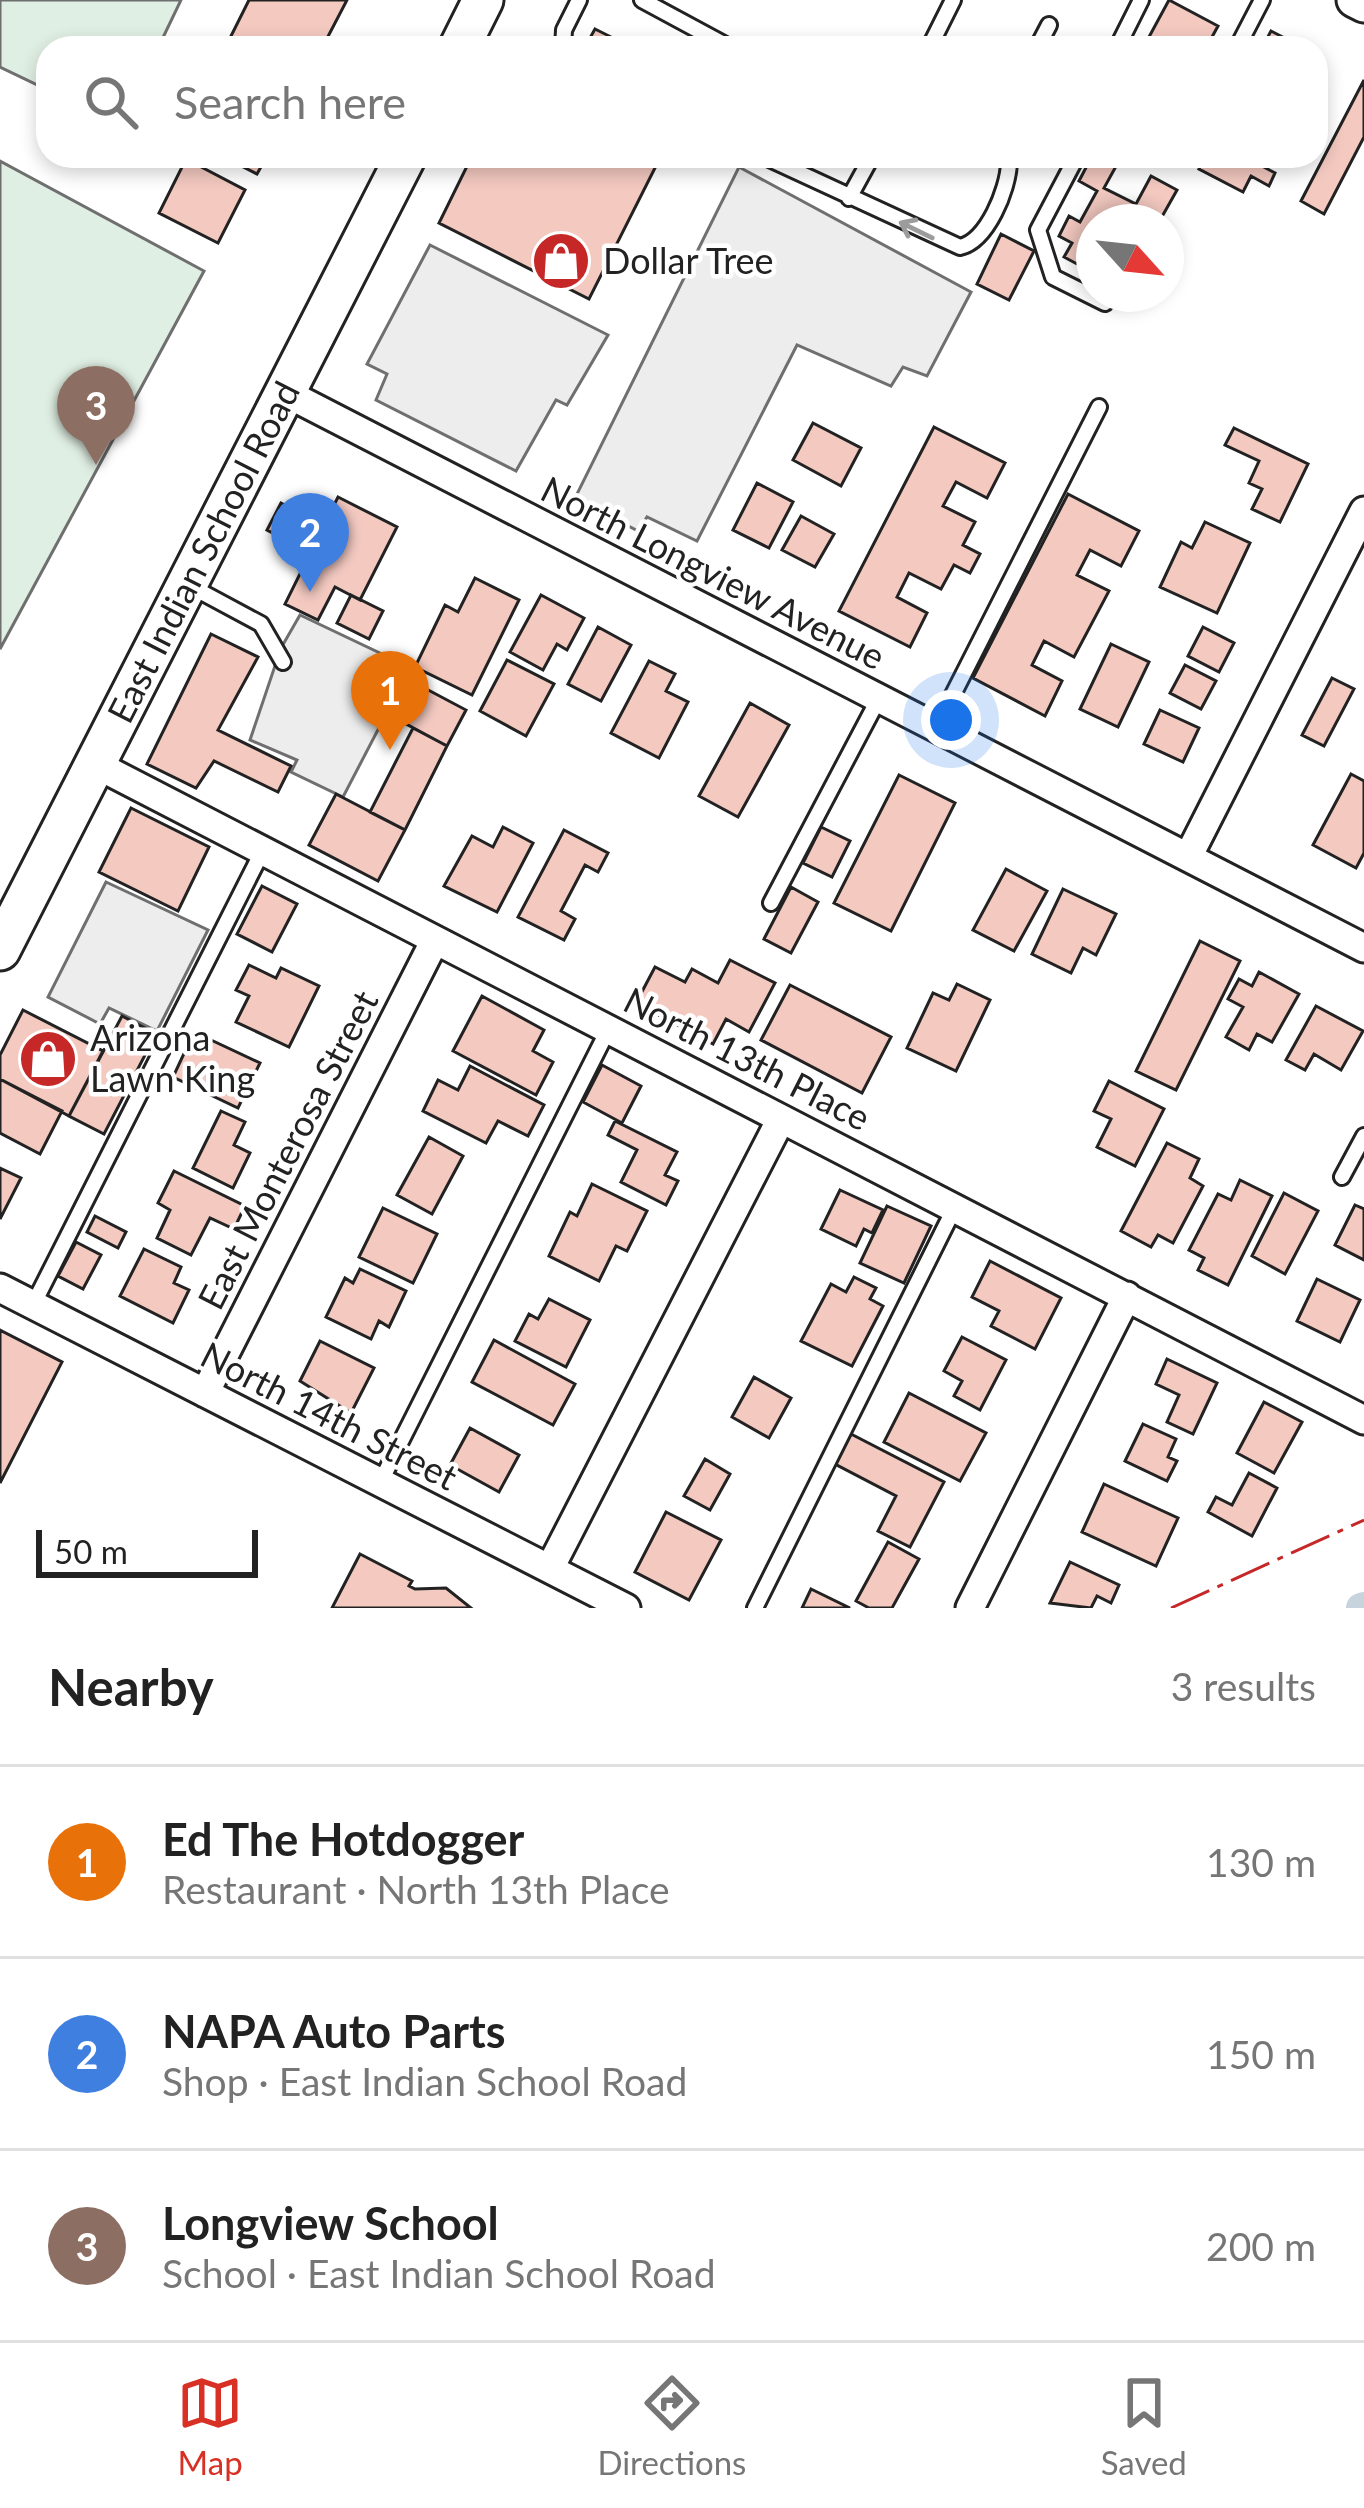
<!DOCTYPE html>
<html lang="en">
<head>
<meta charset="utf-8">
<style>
  :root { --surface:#fff; --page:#f2f2f2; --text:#222; --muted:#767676; --line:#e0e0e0; --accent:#d93025 }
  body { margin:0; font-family:Lato,sans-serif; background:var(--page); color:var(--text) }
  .compass { position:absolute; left:1076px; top:204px; width:108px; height:108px; border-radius:50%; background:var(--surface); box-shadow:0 6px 18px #0003; rotate:117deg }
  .scale { position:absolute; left:36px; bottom:30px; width:222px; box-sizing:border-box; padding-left:12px; border:6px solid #222; border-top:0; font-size:33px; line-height:42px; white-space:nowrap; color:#222; -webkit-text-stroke:9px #fff; paint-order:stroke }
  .you { position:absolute; left:951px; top:720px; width:42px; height:42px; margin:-30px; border:9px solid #fff; border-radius:50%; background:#1a73e8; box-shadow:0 0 0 18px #1a73e833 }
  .badge { display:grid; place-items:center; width:78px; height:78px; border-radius:50%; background:var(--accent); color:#fff; font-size:39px; font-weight:700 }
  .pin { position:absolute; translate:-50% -99px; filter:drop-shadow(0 3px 6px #0008) }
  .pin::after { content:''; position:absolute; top:63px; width:42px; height:36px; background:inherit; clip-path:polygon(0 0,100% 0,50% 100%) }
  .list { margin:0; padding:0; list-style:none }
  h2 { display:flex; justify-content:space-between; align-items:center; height:156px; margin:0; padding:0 48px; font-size:51px }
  h2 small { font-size:39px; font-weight:400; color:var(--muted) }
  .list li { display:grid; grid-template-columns:78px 1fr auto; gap:36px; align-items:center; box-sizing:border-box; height:192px; padding:0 48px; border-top:3px solid var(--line) }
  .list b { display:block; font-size:45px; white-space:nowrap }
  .list p { margin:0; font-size:39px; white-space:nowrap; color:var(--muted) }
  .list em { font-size:39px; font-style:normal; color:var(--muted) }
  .icon { flex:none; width:66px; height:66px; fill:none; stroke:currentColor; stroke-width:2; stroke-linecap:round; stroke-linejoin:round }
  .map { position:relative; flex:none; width:1364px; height:1608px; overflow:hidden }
  .search { position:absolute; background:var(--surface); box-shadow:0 6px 18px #0003; left:36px; right:36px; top:36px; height:132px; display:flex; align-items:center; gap:30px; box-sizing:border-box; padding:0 42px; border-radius:36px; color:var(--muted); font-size:45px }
  .sheet { height:732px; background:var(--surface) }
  nav { display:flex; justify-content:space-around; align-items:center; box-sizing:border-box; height:168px; border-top:3px solid var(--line); background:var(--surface); font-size:33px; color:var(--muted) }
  nav a { display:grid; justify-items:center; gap:6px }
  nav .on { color:var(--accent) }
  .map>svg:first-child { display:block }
  .green { fill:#e0efe3; stroke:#6f6f6f; stroke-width:3 }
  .parking { fill:#ededed; stroke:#6f6f6f; stroke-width:3 }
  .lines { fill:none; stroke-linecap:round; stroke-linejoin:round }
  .canal { stroke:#c7d3dd; stroke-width:30 }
  .building { fill:#f3c9c0; stroke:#222; stroke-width:3 }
  .service-casing { stroke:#222; stroke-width:20 }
  .minor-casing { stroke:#222; stroke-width:33 }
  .tertiary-casing { stroke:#222; stroke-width:39 }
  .secondary-casing { stroke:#222; stroke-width:45 }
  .service { stroke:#fff; stroke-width:14 }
  .minor { stroke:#fff; stroke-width:27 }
  .tertiary { stroke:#fff; stroke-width:33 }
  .secondary { stroke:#fff; stroke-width:39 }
  .power { stroke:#c62828; stroke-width:3; stroke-dasharray:42 9 6 9; stroke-linecap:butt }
  .oneway { stroke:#9c9c9c }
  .labels { text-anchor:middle; stroke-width:9; stroke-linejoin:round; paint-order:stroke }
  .poi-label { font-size:36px; fill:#222; stroke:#fff; text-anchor:start }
  .street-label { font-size:36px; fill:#222; stroke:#fff }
</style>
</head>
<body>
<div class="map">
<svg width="1364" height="1608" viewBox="0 0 1364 1608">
  <rect width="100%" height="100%" fill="#fff"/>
  <path class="green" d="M0,0H181L158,48H48V90L0,67Z
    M0,161L204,271L0,649Z"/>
  <path class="parking" d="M739,167L971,292L927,376L903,367L891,386L797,345L697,541L647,517L638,531L575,498Z
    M430,245L608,335L567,405L556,400L516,471L376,400L387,374L367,364Z
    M300,615L384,655L407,674L343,797L291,772L297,760L250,740L281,648Z
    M106,882L208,930L157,1031L109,1008L100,1024L48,997Z"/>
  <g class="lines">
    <path class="canal" d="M1361,1608L1364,1607"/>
  </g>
  <path class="building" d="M249,0H347L322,48H225Z
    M1169,0L1218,26L1206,48H1143Z
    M595,29L633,48L585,47Z
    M1271,31L1304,48H1262Z
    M1364,80V137L1324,214L1301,201Z
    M222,156H267L257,174Z
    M472,156H661L589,299L439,223Z
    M1092,156L1120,159L1104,188L1136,204L1151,176L1177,190L1159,222H1094V273L1064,257L1072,243L1059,236L1069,216L1080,222L1097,191L1079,181Z
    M1206,156H1265L1260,165L1275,173L1269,186L1251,176L1243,192L1199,169Z
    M186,159L245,190L218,243L159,213Z
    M1001,234L1034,251L1009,300L977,284Z
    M813,423L861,448L841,486L793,460Z
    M934,427L1005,463L987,498L956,482L943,506L975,522L963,545L980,554L970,573L954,565L941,589L909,573L897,597L927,613L910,647L839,611Z
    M1234,428L1308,464L1280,522L1252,509L1262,489L1249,483L1259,461L1225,445Z
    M757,483L793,502L769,548L733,530Z
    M1068,494L1139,531L1121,566L1090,550L1077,575L1109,591L1074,657L1044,641L1032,665L1062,681L1045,716L973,678Z
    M338,497L397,527L360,600L335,587L318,620L285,604Z
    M281,503L312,519L298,546L267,530Z
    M801,516L834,534L815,567L782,550Z
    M1205,522L1250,543L1217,613L1160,587L1181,542L1192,548Z
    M475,578L519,600L472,695L415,667L445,605L458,612Z
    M351,595L383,611L369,639L337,623Z
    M541,595L584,618L567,650L557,644L543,670L510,652Z
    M598,627L631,645L601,701L568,684Z
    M1203,627L1234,643L1219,672L1188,656Z
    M211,634L258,657L218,730L291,766L278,792L214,761L196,788L147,764Z
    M1111,644L1149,662L1118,727L1080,709Z
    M507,660L554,684L526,736L480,711Z
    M649,661L675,674L666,691L688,702L659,758L611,733Z
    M1185,665L1216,681L1201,709L1170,693Z
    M1332,678L1354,689L1324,746L1302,735Z
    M415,683L466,710L447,746L397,719Z
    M750,703L789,725L738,817L699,796Z
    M1160,710L1199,728L1183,762L1144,744Z
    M413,728L447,746L405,830L370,812Z
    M1351,774L1364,781V853L1356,868L1313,845Z
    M899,775L955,803L891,931L834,903Z
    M336,794L405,830L378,881L309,845Z
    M131,808L209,847L178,911L99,872Z
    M503,827L533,843L497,912L444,886L472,836L493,847Z
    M821,827L850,841L832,877L803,863Z
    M564,830L608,853L598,872L585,865L561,911L575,919L564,940L518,917Z
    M1006,869L1047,891L1014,951L973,930Z
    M262,886L297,904L272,952L237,934Z
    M791,887L818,902L791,953L764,939Z
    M1063,889L1116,914L1096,955L1083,948L1071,973L1032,954Z
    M1200,941L1240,961L1176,1090L1136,1071Z
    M730,960L775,983L749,1032L726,1019L713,1044L636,1003L655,967L685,982L692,969L718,983Z
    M249,965L276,978L281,968L319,986L289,1047L236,1022L249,996L236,990Z
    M1259,972L1299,994L1272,1042L1257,1034L1249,1050L1226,1037L1243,1007L1228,999L1239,979L1252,986Z
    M957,984L990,1000L956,1071L907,1048L933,993L949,1000Z
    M790,985L891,1037L862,1093L761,1040Z
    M482,996L544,1030L533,1051L553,1062L536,1095L453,1051Z
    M1316,1006L1363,1031L1341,1070L1314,1054L1305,1070L1286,1060Z
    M23,1010L103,1051L69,1116L0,1079V1055Z
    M122,1016L156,1034L104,1134L69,1116Z
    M194,1032L260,1063L238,1108L173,1077Z
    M602,1065L641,1086L622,1123L583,1102Z
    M470,1066L544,1105L528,1136L498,1121L486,1143L423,1111L438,1080L458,1090Z
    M0,1079L62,1111L40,1154L0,1133Z
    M1109,1081L1164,1109L1135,1166L1097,1147L1111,1119L1094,1111Z
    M221,1111L245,1122L234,1145L250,1153L233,1188L193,1168Z
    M615,1121L677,1152L665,1175L678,1181L666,1205L621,1182L637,1150L608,1135Z
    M429,1137L463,1156L432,1214L397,1195Z
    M1167,1143L1199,1159L1190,1178L1203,1186L1173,1243L1158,1235L1151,1247L1121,1231Z
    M0,1168L21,1178L0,1219Z
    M174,1171L245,1206L234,1229L210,1218L191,1255L157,1238L170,1210L158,1203Z
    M1240,1180L1272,1196L1228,1285L1198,1270L1204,1258L1189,1250L1218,1194L1231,1200Z
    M592,1184L647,1211L627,1251L616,1246L599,1281L549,1256L570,1212L577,1216Z
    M840,1190L883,1210L872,1233L864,1229L856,1246L821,1229Z
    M1284,1193L1318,1211L1285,1274L1252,1256Z
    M1355,1205L1364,1209V1260L1335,1245Z
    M887,1206L931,1226L904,1283L860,1263Z
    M383,1208L437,1234L413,1283L359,1257Z
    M95,1216L126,1232L118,1248L87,1232Z
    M76,1242L101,1255L83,1289L58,1276Z
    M144,1249L181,1267L174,1283L189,1290L173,1323L120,1296Z
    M990,1261L1061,1298L1035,1349L991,1326L999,1311L972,1297Z
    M360,1269L406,1291L389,1327L379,1321L371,1339L326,1317L345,1278L353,1283Z
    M854,1277L876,1288L870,1299L883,1306L852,1366L801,1341L831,1284L846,1292Z
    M1317,1279L1360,1300L1340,1342L1297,1321Z
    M549,1299L590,1320L566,1367L515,1341L529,1314L538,1319Z
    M0,1330L62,1362L0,1483Z
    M962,1337L1006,1360L980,1410L954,1396L962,1381L944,1371Z
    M494,1340L575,1384L553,1425L472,1382Z
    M320,1341L374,1368L351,1413L300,1381Z
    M1167,1359L1217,1383L1193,1434L1167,1422L1179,1395L1156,1384Z
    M754,1377L791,1398L769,1438L732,1417Z
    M909,1393L986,1433L960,1481L884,1442Z
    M1264,1402L1302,1422L1274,1473L1237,1453Z
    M1143,1424L1176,1439L1168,1457L1177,1461L1167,1481L1125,1461Z
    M470,1428L519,1455L499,1492L450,1465Z
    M851,1434L944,1482L910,1547L878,1531L896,1496L835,1464Z
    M705,1459L730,1474L710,1510L684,1496Z
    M1249,1473L1277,1488L1252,1536L1208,1512L1216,1497L1232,1505Z
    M1104,1484L1178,1518L1156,1566L1082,1532Z
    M666,1512L721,1540L689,1600L635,1572Z
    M888,1542L919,1559L892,1608H869L856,1601Z
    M360,1554L412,1581L409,1586L415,1589L446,1588L471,1608H332Z
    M1070,1562L1119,1585L1111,1603L1097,1596L1091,1608L1050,1603Z
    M811,1589L850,1608H802Z"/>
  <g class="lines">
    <defs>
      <path id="service" d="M642,0L731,48
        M563,48L564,30L579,0
        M929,48L953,0
        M1037,48L1049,25
        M1117,48L1141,0
        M1237,48L1262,0
        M763,156L960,247C987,241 1008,190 1009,163L1005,156
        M1077,156L1038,230L1053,277L1105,303
        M849,198L872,156
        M192,587L261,624L283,662
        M936,728L1099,407
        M771,903L879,698
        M1342,1177L1364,1136
        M33,1305L262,852
        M380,1483L609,1028
        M755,1608L955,1207"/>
      <path id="minor" d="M286,393L1364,948
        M95,764L1364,1420
        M1188,857L1364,511
        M0,1288L626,1608
        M205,1393L435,940
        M550,1568L781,1119
        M970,1608L1127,1296"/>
      <path id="tertiary" d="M1354,0L1364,5"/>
      <g id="secondary">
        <path d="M459,48L483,0"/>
        <path id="s1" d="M0,950L406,156"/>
      </g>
    </defs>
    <use href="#service" class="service-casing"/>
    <use href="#minor" class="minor-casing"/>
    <use href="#tertiary" class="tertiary-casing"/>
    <use href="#secondary" class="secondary-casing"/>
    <use href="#service" class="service"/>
    <use href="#minor" class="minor"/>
    <use href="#tertiary" class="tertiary"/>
    <use href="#secondary" class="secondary"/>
    <path class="power" d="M1171,1608L1364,1520"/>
  </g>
  <defs><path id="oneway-shaft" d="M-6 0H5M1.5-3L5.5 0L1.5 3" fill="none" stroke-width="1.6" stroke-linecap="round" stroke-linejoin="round" transform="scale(3)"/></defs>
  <use class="oneway" href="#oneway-shaft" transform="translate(916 230) rotate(-154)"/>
  <defs>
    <symbol id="shop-disc" viewBox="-11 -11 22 22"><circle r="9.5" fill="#c62828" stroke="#fff"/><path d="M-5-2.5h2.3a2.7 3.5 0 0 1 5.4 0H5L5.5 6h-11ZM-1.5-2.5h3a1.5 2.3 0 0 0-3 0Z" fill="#fff"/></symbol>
  </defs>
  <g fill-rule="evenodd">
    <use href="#shop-disc" x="528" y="228" width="66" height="66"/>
    <use href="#shop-disc" x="15" y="1026" width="66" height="66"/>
  </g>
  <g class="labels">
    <g class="poi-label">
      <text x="603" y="274">Dollar Tree</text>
      <text x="90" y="1051">Arizona<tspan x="90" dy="41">Lawn King</tspan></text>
    </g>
    <g class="street-label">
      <text dy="13" stroke="none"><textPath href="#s1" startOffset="447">East Indian School Road</textPath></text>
      <text transform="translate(713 573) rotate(27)" y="13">North Longview Avenue</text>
      <text transform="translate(747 1059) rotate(27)" y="13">North 13th Place</text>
      <text transform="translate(288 1150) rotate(-63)" y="13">East Monterosa Street</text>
      <text transform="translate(329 1416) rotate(27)" y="13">North 14th Street</text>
    </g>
  </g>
</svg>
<svg class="compass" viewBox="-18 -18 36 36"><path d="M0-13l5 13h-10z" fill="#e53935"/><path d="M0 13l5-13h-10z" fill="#767676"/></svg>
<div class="scale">50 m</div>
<div class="you"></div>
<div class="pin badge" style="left:390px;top:750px;background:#e8710a">1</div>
<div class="pin badge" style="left:310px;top:592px;background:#3f7fe0">2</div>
<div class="pin badge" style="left:96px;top:465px;background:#8d6e63">3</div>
<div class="search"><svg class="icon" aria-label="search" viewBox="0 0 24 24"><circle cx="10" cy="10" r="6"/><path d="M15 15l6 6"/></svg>Search here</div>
</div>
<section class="sheet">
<h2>Nearby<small>3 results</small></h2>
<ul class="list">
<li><span class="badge" style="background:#e8710a">1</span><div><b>Ed The Hotdogger</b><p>Restaurant · North 13th Place</p></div><em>130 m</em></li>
<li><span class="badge" style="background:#3f7fe0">2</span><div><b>NAPA Auto Parts</b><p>Shop · East Indian School Road</p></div><em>150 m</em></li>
<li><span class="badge" style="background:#8d6e63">3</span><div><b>Longview School</b><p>School · East Indian School Road</p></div><em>200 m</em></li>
</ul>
</section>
<nav>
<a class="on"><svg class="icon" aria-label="map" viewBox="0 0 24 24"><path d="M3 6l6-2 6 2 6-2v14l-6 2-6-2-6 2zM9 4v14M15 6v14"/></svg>Map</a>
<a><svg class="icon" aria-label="directions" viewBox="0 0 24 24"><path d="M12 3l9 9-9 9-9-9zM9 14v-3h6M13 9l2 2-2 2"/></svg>Directions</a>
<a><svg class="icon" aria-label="saved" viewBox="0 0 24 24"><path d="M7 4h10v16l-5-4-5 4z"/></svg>Saved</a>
</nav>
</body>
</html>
